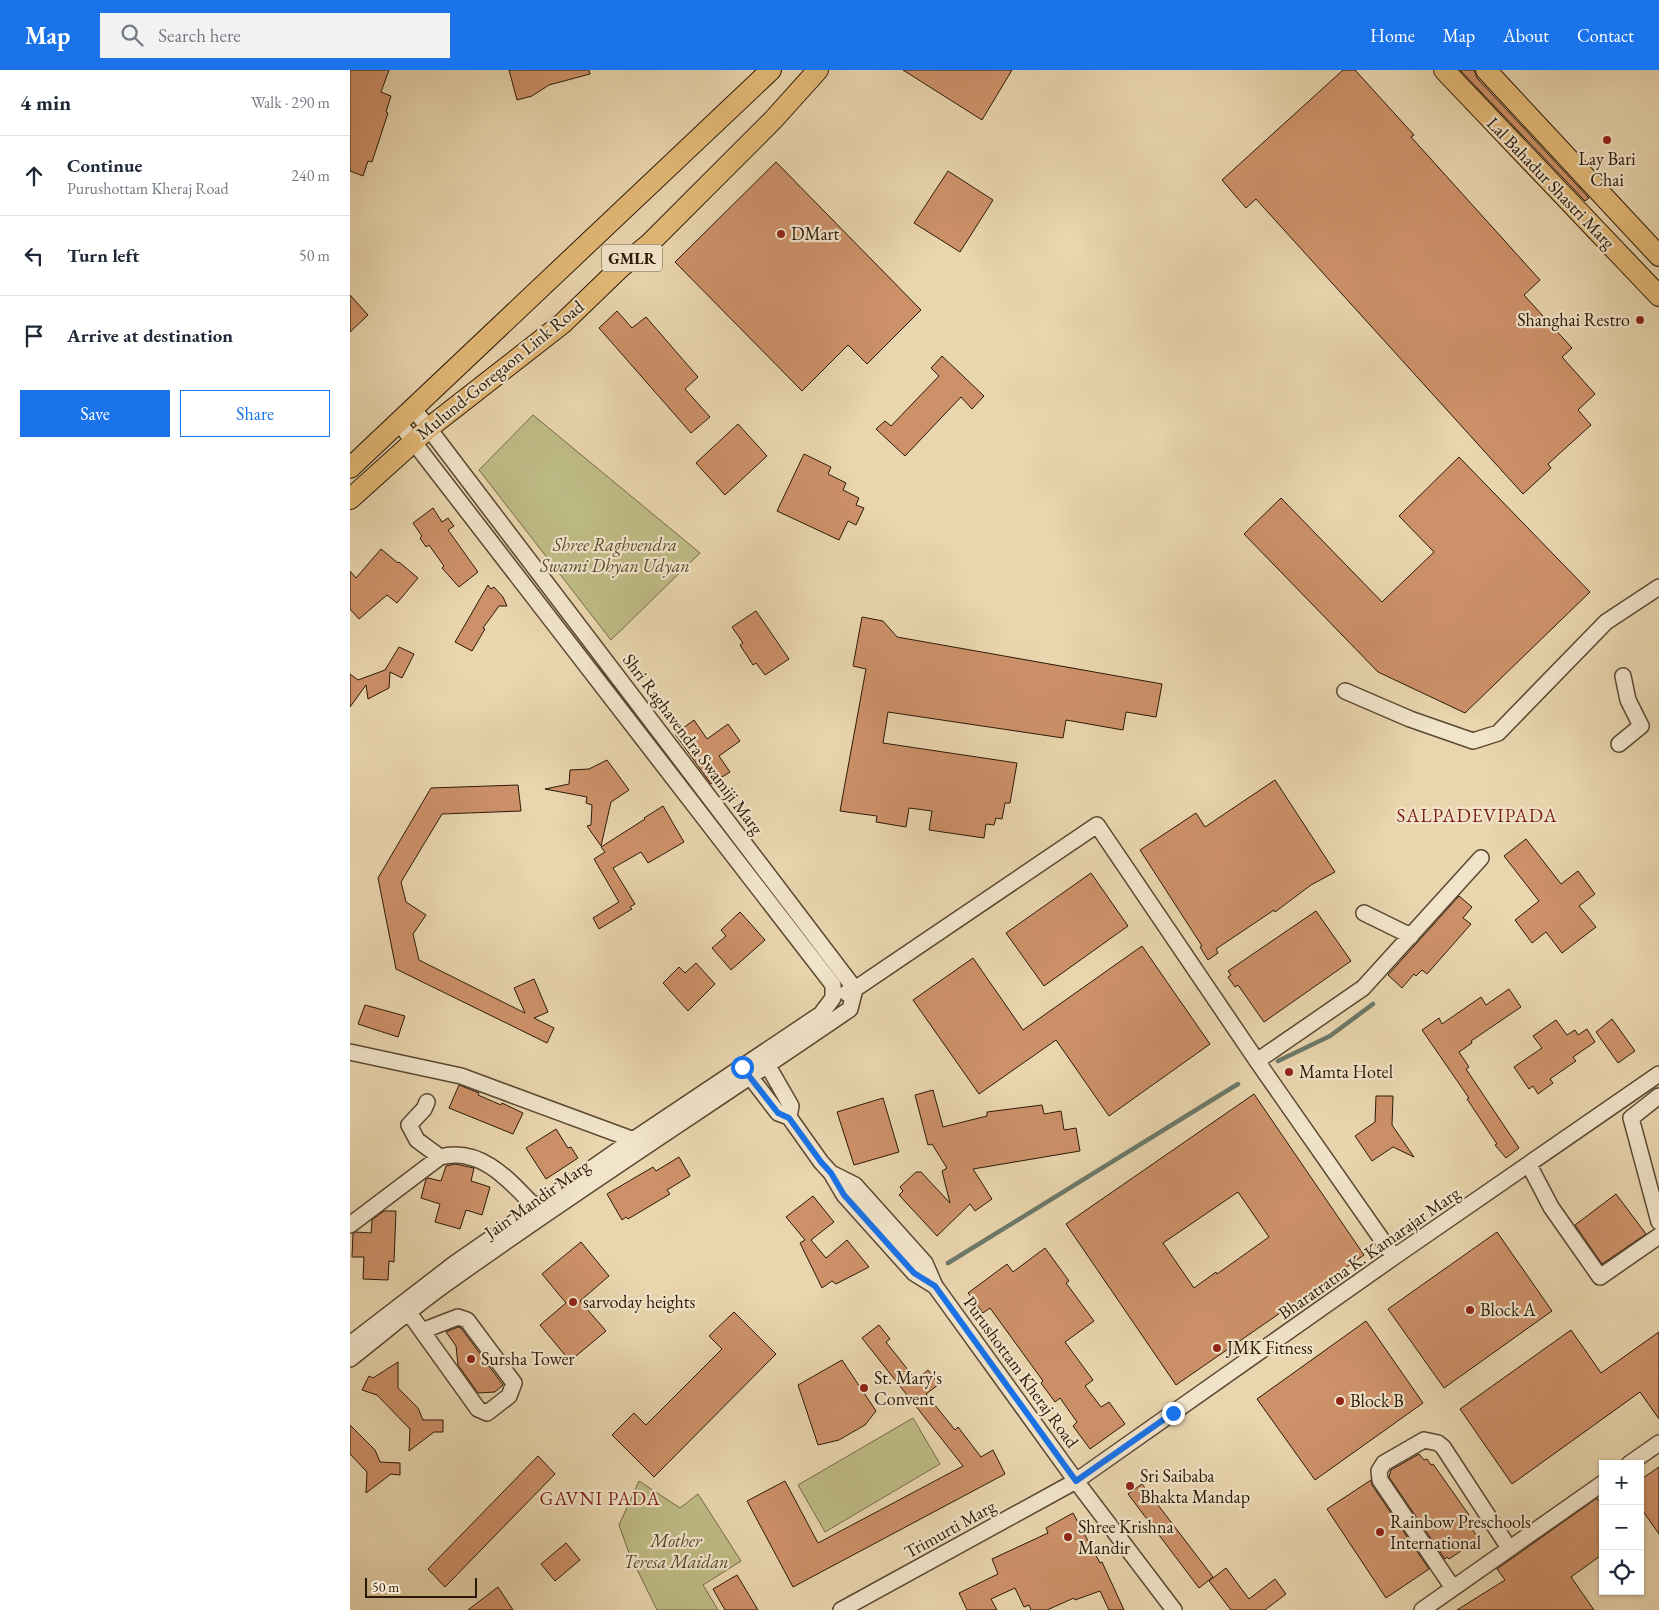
<!DOCTYPE html>
<html lang="en">
<head>
<meta charset="utf-8">
<style>
  :root { --surface:#fff; --page:#f2f2f3; --text:#1f2937; --muted:#747a83; --line:#e0e1e3; --accent:#1a73e8 }
  body { margin:0; font-family:"EB Garamond",serif; background:var(--page); color:var(--text) }
  .controls { position:absolute; right:15px; bottom:15px; display:grid; overflow:hidden; border-radius:0px; box-shadow:0 1px 4px #0004 }
  .controls button { width:45px; height:45px; display:grid; place-items:center; padding:0; border:0; border-bottom:1px solid var(--line); background:var(--surface); color:var(--text); font:25px sans-serif }
  .scale { position:absolute; left:15px; bottom:12px; width:112px; box-sizing:border-box; padding-left:5px; border:2px solid #2b1908; border-top:0; font-size:14px; line-height:18px; white-space:nowrap; color:#2b1908; -webkit-text-stroke:4px #f1e4ca; paint-order:stroke }
  .stop { position:absolute; width:15px; height:15px; margin:-11px; border:4px solid #1a73e8; border-radius:50%; background:#fff }
  .stop.end { background:#1a73e8; border-color:#fff; box-shadow:0 1px 5px #0008 }
  .list { margin:0; padding:0; list-style:none }
  h2 { display:flex; justify-content:space-between; align-items:center; height:65px; margin:0; padding:0 20px; font-size:21px }
  h2 small { font-size:16px; font-weight:400; color:var(--muted) }
  .list li { display:grid; grid-template-columns:32px 1fr auto; gap:15px; align-items:center; box-sizing:border-box; height:80px; padding:0 20px; border-top:1px solid var(--line) }
  .list b { display:block; font-size:19px; white-space:nowrap }
  .list p { margin:0; font-size:16px; white-space:nowrap; color:var(--muted) }
  .list em { font-size:16px; font-style:normal; color:var(--muted) }
  .actions { display:flex; gap:10px; padding:15px 20px }
  .actions a { flex:1; padding:11px 0; border:1px solid var(--accent); border-radius:0px; text-align:center; font-size:18px; color:var(--accent) }
  .actions .main { background:var(--accent); color:#fff }
  .icon { flex:none; width:28px; height:28px; fill:none; stroke:currentColor; stroke-width:2; stroke-linecap:round; stroke-linejoin:round }
  .map { position:relative; flex:none; width:1309px; height:1540px; overflow:hidden }
  header { display:flex; align-items:center; gap:30px; box-sizing:border-box; height:70px; padding:0 25px; background:var(--accent); color:#fff }
  header strong { font-size:24px }
  nav { display:flex; gap:28px; margin-inline-start:auto; font-size:18px }
  .search { width:350px; height:45px; background:var(--page); display:flex; align-items:center; gap:12px; box-sizing:border-box; padding:0 18px; border-radius:0px; color:var(--muted); font-size:19px }
  main { display:flex }
  aside { flex:1; background:var(--surface) }
  .map>svg:first-child { display:block }
  .green { fill:#bebb85; stroke:#746a46 }
  .lines { fill:none; stroke-linecap:round; stroke-linejoin:round }
  .stream { stroke:#6c7969; stroke-width:4.5 }
  .building { fill:#cd9169; stroke:#2b1908; fill-rule:evenodd }
  .minor-casing { stroke:#5a4832; stroke-width:18 }
  .major-casing { stroke:#2b1908; stroke-width:22 }
  .minor { stroke:#f1e4ca; stroke-width:15 }
  .major { stroke:#e4ba77; stroke-width:20 }
  .route { stroke:#1a73e8; stroke-width:6 }
  .poi-dot { fill:#8f2418; stroke:#f1e4ca; stroke-width:2 }
  .labels { text-anchor:middle; stroke-width:4.5; stroke-linejoin:round; paint-order:stroke }
  .shield { fill:#f1e4ca; stroke:#665642; stroke-width:1 }
  .shield-label { font-size:16px; font-weight:bold; fill:#2b1908 }
  .poi-label { font-size:18px; fill:#2b1908; stroke:#f1e4ca; text-anchor:start }
  .street-label { font-size:18px; fill:#2b1908; stroke:#f1e4ca }
  .park-label { font-size:18px; font-style:italic; fill:#574a2e; stroke:#f1e4ca }
  .neighbourhood-label { font-size:19px; letter-spacing:1px; fill:#7a1f14; stroke:#f1e4ca }
</style>
</head>
<body>
<header>
<strong>Map</strong>
<div class="search"><svg class="icon" aria-label="search" viewBox="0 0 24 24"><circle cx="10" cy="10" r="6"/><path d="M15 15l6 6"/></svg>Search here</div>
<nav><a>Home</a><a>Map</a><a>About</a><a>Contact</a></nav>
</header>
<main>
<aside>
<h2>4 min<small>Walk · 290 m</small></h2>
<ul class="list">
<li><svg class="icon" aria-label="ahead" viewBox="0 0 24 24"><path d="M12 20V5M6 11l6-6 6 6"/></svg><div><b>Continue</b><p>Purushottam Kheraj Road</p></div><em>240 m</em></li>
<li><svg class="icon" aria-label="left" viewBox="0 0 24 24"><path d="M17 20v-9H6M10 6l-5 5 5 5"/></svg><div><b>Turn left</b></div><em>50 m</em></li>
<li><svg class="icon" aria-label="arrive" viewBox="0 0 24 24"><path d="M6 21V4h12l-3 4 3 4H6"/></svg><div><b>Arrive at destination</b></div></li>
</ul>
<div class="actions"><a class="main">Save</a><a>Share</a></div>
</aside>
<div class="map">
<svg width="1309" height="1540" viewBox="0 0 1309 1540">
  <rect width="100%" height="100%" fill="#e9d5ae"/>
  <filter id="stains"><feTurbulence type="fractalNoise" baseFrequency=".004" numOctaves="4"/><feColorMatrix values="0 0 0 0 .2 0 0 0 0 .09 0 0 0 0 .02 0 0 0 .5 -.17"/></filter>
  <radialGradient id="worn" r=".72"><stop offset=".6" stop-color="#630" stop-opacity="0"/><stop offset="1" stop-color="#630" stop-opacity=".3"/></radialGradient>
  <path class="green" d="M183,345L350,483L261,570L129,400Z
    M563,1348L590,1394L475,1462L448,1415Z
    M289,1411L330,1438L348,1424L391,1491L353,1515L368,1540H307L279,1483L269,1455Z"/>
  <g class="lines">
    <path class="stream" d="M928,991L980,966L1023,934
      M598,1193L888,1014"/>
  </g>
  <path class="building" d="M0,0H39L31,22L41,26L36,42L38,43L22,92L18,91L13,106L0,101Z
    M159,0H239L240,4L199,15L182,26L167,30Z
    M553,0H662L632,50Z
    M993,0H1005L1064,65L1061,67L1190,210L1174,225L1222,278L1212,287L1245,324L1228,340L1241,355L1198,394L1201,398L1173,424L906,129L896,138L872,110Z
    M1110,0H1124L1127,8L1239,128L1235,131Z
    M426,92L571,240L517,294L498,275L452,321L325,192Z
    M598,101L643,130L610,182L564,153Z
    M0,225L18,245L0,262Z
    M267,241L282,258L296,247L348,307L335,319L360,347L341,363L249,258Z
    M592,286L634,326L622,339L611,327L555,386L526,359L535,351L541,356L589,306L581,298Z
    M388,354L417,386L375,425L346,393Z
    M454,384L481,397L478,404L496,413L493,420L509,428L506,435L514,438L506,455L498,451L489,470L427,441Z
    M1109,387L1240,522L1115,643L1028,602L894,464L931,428L1032,532L1084,482L1049,446Z
    M83,438L92,452L98,448L104,456L98,460L128,502L109,517L92,498L94,496L79,475L76,477L70,468L72,466L63,453Z
    M31,479L48,493L49,492L68,508L47,533L37,525L9,549L0,539V501L6,508Z
    M138,515L141,519L144,517L153,527L157,536H149L133,558L135,559L122,581L105,572Z
    M406,541L439,589L415,605L406,593L403,595L390,575L393,573L382,557Z
    M512,547L533,551L547,567L812,614L806,647L776,642L773,660L716,650L713,668L538,642L533,673L667,693L660,733H655L652,749L646,748L644,755L636,754L634,768L579,760L582,741L559,738L556,757L526,752L527,746L490,741L516,599L503,596Z
    M49,577L64,584L52,608L40,602L39,618L18,629L16,615L0,637V604L8,610L35,600Z
    M344,650L357,669L378,654L390,671L369,686L380,702L361,714L325,664Z
    M257,690L279,720L261,732L251,776L237,756L241,755L242,735L236,733L237,727L195,719L219,714L220,700L239,699Z
    M925,710L985,802L961,815L925,842L924,840L866,879L868,883L858,890L850,877L852,876L790,780L846,743L855,757Z
    M168,715L171,741L92,744L51,812L56,832L76,845L63,864L69,890L175,943L164,918L184,909L198,942L184,948L204,958L197,973L46,899L28,808L81,718Z
    M313,736L334,772L298,793L291,782L263,798L285,834L280,837L282,839L249,859L243,848L269,832L244,789L255,782L251,777L295,749L294,748Z
    M1176,769L1211,814L1228,801L1245,824L1229,836L1246,857L1212,883L1196,862L1182,873L1165,850L1189,831L1154,786Z
    M741,803L778,856L694,916L656,863Z
    M1109,826L1122,837L1113,848L1121,854L1077,904L1072,900L1066,906L1064,904L1052,918L1038,905Z
    M966,841L1001,891L914,952L888,915L885,917L878,907L881,905L878,901Z
    M390,842L415,870L381,900L362,878L376,866L371,860Z
    M792,876L860,974L759,1046L706,970L629,1024L563,930L623,888L673,960Z
    M346,893L365,914L338,941L313,913L329,897L335,903Z
    M1159,919L1171,937L1121,971L1122,973L1109,982L1119,997L1116,999L1169,1078L1156,1088L1145,1075L1147,1074L1117,1029L1119,1028L1072,960L1089,948L1092,954L1131,927L1136,935Z
    M15,935L55,946L48,967L8,954Z
    M1262,949L1285,981L1268,993L1246,962Z
    M1206,950L1217,965L1225,960L1228,965L1237,959L1245,972L1223,987L1226,991L1200,1009L1203,1013L1188,1024L1183,1016L1179,1019L1164,997L1192,978L1183,966Z
    M109,1015L129,1023L128,1025L151,1035L152,1033L173,1043L163,1064L99,1038Z
    M583,1020L593,1057L637,1046V1042L692,1035L694,1044L711,1041L714,1060L726,1058L730,1081L623,1099L642,1129L625,1141L620,1134L587,1166L549,1125L553,1121L550,1117L566,1102H571L600,1133L592,1101L597,1098L582,1074L578,1075L565,1025Z
    M904,1024L1014,1185L826,1315L716,1154ZM888,1122L919,1167L867,1204L866,1202L844,1218L813,1173Z
    M1026,1026H1043L1042,1055L1064,1087L1043,1077L1022,1091L1005,1066L1025,1052Z
    M533,1028L549,1082L504,1095L487,1042Z
    M206,1059L218,1078L221,1077L228,1088L196,1109L176,1078Z
    M329,1087L340,1106L317,1120L320,1124L278,1149L276,1147L272,1150L257,1124L303,1097L306,1101Z
    M105,1094L124,1098L121,1111L140,1117L132,1145L116,1140L110,1159L85,1152L90,1134L71,1128L76,1109L78,1108L91,1111L96,1096Z
    M1266,1124L1296,1164L1252,1194L1225,1155Z
    M463,1126L484,1152L461,1170L476,1188L497,1170L519,1197L486,1214L482,1211L472,1218L450,1173L455,1170L436,1147Z
    M34,1141H46L44,1192L39,1191L38,1210L13,1209L14,1187H2L3,1163L6,1162L21,1163L22,1150Z
    M1147,1162L1202,1241L1094,1318L1038,1239Z
    M231,1172L259,1206L230,1231L256,1261L220,1291L190,1255L216,1233L192,1204Z
    M695,1178L719,1211L716,1213L744,1251L715,1272L743,1310L735,1316L751,1337L759,1332L775,1354L740,1379L723,1356L727,1352L710,1328L705,1332L691,1313L693,1311L640,1238L633,1243L618,1223L657,1194L663,1202Z
    M384,1242L426,1284L304,1407L262,1365L284,1343L296,1355L372,1279L359,1266Z
    M1016,1251L1073,1333L965,1410L907,1329Z
    M529,1255L540,1269L536,1272L566,1310L578,1300L589,1314L576,1324L605,1360L608,1357L631,1387L643,1380L655,1404L443,1517L397,1431L435,1411L468,1473L613,1396L512,1268Z
    M108,1257L111,1258L153,1315L145,1322L128,1323L108,1295L106,1276L96,1262Z
    M1221,1260L1251,1303L1309,1262V1349L1290,1322L1162,1414L1110,1339Z
    M492,1290L526,1341L515,1355L489,1370L468,1375L448,1315Z
    M48,1292V1318L68,1338L73,1350H93V1362H84L59,1381L60,1359L27,1325L12,1320L19,1306L23,1308Z
    M0,1355L25,1380L30,1392L50,1393V1405L41,1404L16,1423L17,1402L0,1384Z
    M1069,1384L1074,1390L1077,1389L1081,1395L1083,1394L1119,1445L1117,1446L1121,1451L1118,1453L1129,1469L1099,1489L1097,1487L1095,1489L1039,1407L1041,1400Z
    M188,1386L205,1404L95,1517L78,1499Z
    M1309,1397V1464L1290,1437V1410Z
    M1021,1410L1022,1415L1079,1499L1036,1528L977,1439Z
    M792,1414L863,1507L849,1518L778,1424Z
    M1247,1428L1253,1436V1484L1221,1507L1244,1540H1107L1155,1510L1147,1499Z
    M723,1443L750,1493L752,1492L774,1540H759L750,1521L725,1530L724,1528L697,1540H681L679,1535L674,1537L665,1518L641,1529L647,1540H617L609,1523L648,1504L642,1489L698,1463L696,1458Z
    M216,1473L230,1490L205,1511L191,1494Z
    M876,1498L899,1529L925,1509L936,1524L915,1540H881L859,1511Z
    M387,1505L408,1540H375L363,1519Z
    M148,1517L163,1540H118Z"/>
  <g class="lines">
    <defs>
      <path id="minor" d="M995,621L1060,649L1123,671L1148,663L1256,552L1309,517
        M1269,674L1291,656L1278,630L1273,606
        M1014,843L1061,866
        M496,923L505,919L747,755L907,991L1044,1187
        M0,982L111,1006L284,1070
        M414,989L441,1036L439,1047
        M907,991L1013,918L1131,788
        M395,1000L428,1043L439,1047L471,1092L481,1103L494,1125L564,1203L585,1216
        M1309,1026L1281,1048L1309,1152
        M77,1032L74,1039L59,1055L67,1070L90,1087
        M1179,1095L1201,1137L1250,1207L1309,1166
        M481,1103L505,1115L575,1193L585,1216L726,1411L824,1540
        M0,1155L90,1087C131,1076 160,1111 185,1137
        M54,1236L128,1339L137,1343L159,1326L164,1313L117,1250L108,1247L72,1261
        M0,1274L104,1194L271,1078L471,944L483,928V915L49,353
        M0,1289C31,1265 61,1239 93,1216C226,1120 365,1032 500,939L505,919L64,339
        M1279,1394L1309,1373
        M1103,1518L1030,1410L1029,1401L1034,1393L1074,1370L1088,1373L1093,1377L1159,1478
        M491,1540L726,1411L1044,1187L1309,1004
        M1072,1540L1253,1413"/>
      <path id="major" d="M1094,0L1309,226
        M1136,0L1309,186
        M0,398L421,0
        M0,429L80,357L213,253L270,198L299,174L423,50L468,0"/>
    </defs>
    <use href="#minor" class="minor-casing"/>
    <use href="#major" class="major-casing"/>
    <use href="#minor" class="minor"/>
    <use href="#major" class="major"/>
  </g>
  <g class="lines">
    <path class="route" d="M392,997L428,1043L439,1048L471,1092L481,1103L494,1125L564,1203L585,1216L726,1411L823,1343"/>
  </g>
  <g class="poi-dot">
    <circle cx="1257" cy="70" r="5"/>
    <circle cx="431" cy="164" r="5"/>
    <circle cx="1290" cy="250" r="5"/>
    <circle cx="939" cy="1002" r="5"/>
    <circle cx="223" cy="1232" r="5"/>
    <circle cx="1120" cy="1240" r="5"/>
    <circle cx="867" cy="1278" r="5"/>
    <circle cx="121" cy="1289" r="5"/>
    <circle cx="514" cy="1318" r="5"/>
    <circle cx="990" cy="1331" r="5"/>
    <circle cx="780" cy="1416" r="5"/>
    <circle cx="1030" cy="1462" r="5"/>
    <circle cx="718" cy="1467" r="5"/>
  </g>
  <g class="labels">
    <rect class="shield" x="252" y="174.5" width="60" height="27" rx="4"/>
    <g class="shield-label">
      <text x="282" y="194">GMLR</text>
    </g>
    <g class="poi-label">
      <text x="1257" y="95" text-anchor="middle">Lay Bari<tspan x="1257" dy="21">Chai</tspan></text>
      <text x="441" y="170">DMart</text>
      <text x="1280" y="256" text-anchor="end">Shanghai Restro</text>
      <text x="949" y="1008">Mamta Hotel</text>
      <text x="233" y="1238">sarvoday heights</text>
      <text x="1130" y="1246">Block A</text>
      <text x="877" y="1284">JMK Fitness</text>
      <text x="131" y="1295">Sursha Tower</text>
      <text x="524" y="1314">St. Mary's<tspan x="524" dy="21">Convent</tspan></text>
      <text x="1000" y="1337">Block B</text>
      <text x="790" y="1412">Sri Saibaba<tspan x="790" dy="21">Bhakta Mandap</tspan></text>
      <text x="1040" y="1458">Rainbow Preschools<tspan x="1040" dy="21">International</tspan></text>
      <text x="728" y="1463">Shree Krishna<tspan x="728" dy="21">Mandir</tspan></text>
    </g>
    <g class="street-label">
      <text transform="translate(1201 113) rotate(46)" y="6">Lal Bahadur Shastri Marg</text>
      <text transform="translate(150 300) rotate(-39)" y="6">Mulund-Goregaon Link Road</text>
      <text transform="translate(343 674) rotate(53)" y="6">Shri Raghavendra Swamiji Marg</text>
      <text transform="translate(187 1129) rotate(-35)" y="6">Jain Mandir Marg</text>
      <text transform="translate(1019 1183) rotate(-35)" y="6">Bharatratna K. Kamarajar Marg</text>
      <text transform="translate(671 1302) rotate(54)" y="6">Purushottam Kheraj Road</text>
      <text transform="translate(600 1459) rotate(-29)" y="6">Trimurti Marg</text>
    </g>
    <g class="park-label">
      <text x="265" y="481">Shree Raghvendra<tspan x="265" dy="21">Swami Dhyan Udyan</tspan></text>
      <text x="326" y="1477">Mother<tspan x="326" dy="21">Teresa Maidan</tspan></text>
    </g>
    <g class="neighbourhood-label">
      <text x="1127" y="752">SALPADEVIPADA</text>
      <text x="250" y="1435">GAVNI PADA</text>
    </g>
  </g>
  <rect width="100%" height="100%" filter="url(#stains)"/>
  <rect width="100%" height="100%" fill="url(#worn)"/>
</svg>
<div class="controls">
<button>+</button>
<button>−</button>
<button><svg class="icon" aria-label="locate" viewBox="0 0 24 24"><circle cx="12" cy="12" r="6"/><path d="M12 2v4M12 18v4M2 12h4M18 12h4"/></svg></button>
</div>
<div class="scale">50 m</div>
<div class="stop" style="left:392px;top:997px"></div>
<div class="stop end" style="left:823px;top:1343px"></div>
</div>
</main>
</body>
</html>
